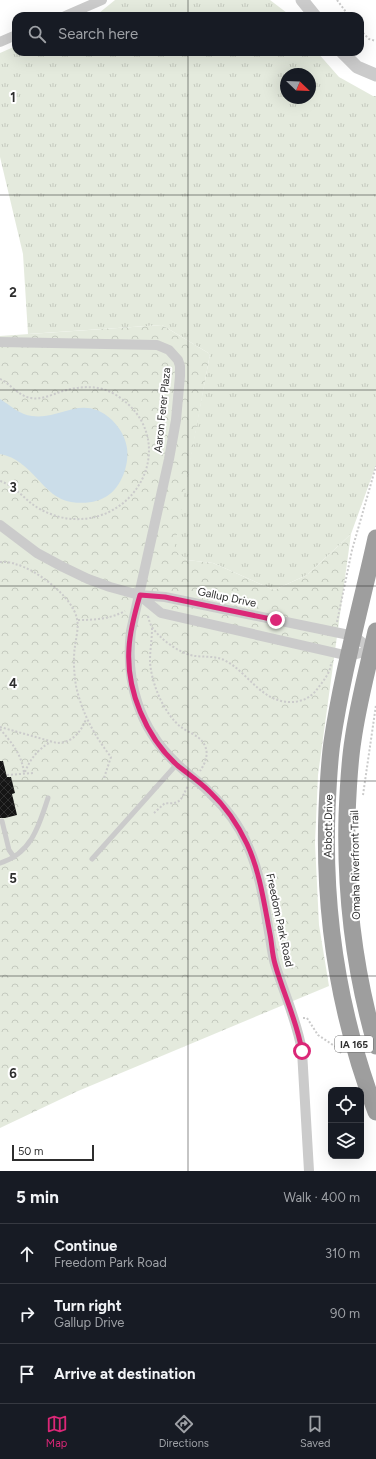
<!DOCTYPE html>
<html lang="en">
<head>
<meta charset="utf-8">
<style>
  :root { --surface:#171b24; --page:#242831; --text:#f1f3f6; --muted:#9ea1a6; --line:#363941; --accent:#db2777 }
  body { margin:0; font-family:Figtree,sans-serif; background:var(--page); color:var(--text) }
  .controls { position:absolute; right:12px; bottom:12px; display:grid; overflow:hidden; border-radius:8px; box-shadow:0 4px 16px #0002 }
  .controls button { width:36px; height:36px; display:grid; place-items:center; padding:0; border:0; border-bottom:1px solid var(--line); background:var(--surface); color:var(--text); font:20px sans-serif }
  .compass { position:absolute; left:280px; top:68px; width:36px; height:36px; border-radius:50%; background:var(--surface); box-shadow:0 4px 16px #0002; rotate:113deg }
  .scale { position:absolute; left:12px; bottom:10px; width:82px; box-sizing:border-box; padding-left:4px; border:2px solid #2e2e2e; border-top:0; font-size:11px; line-height:14px; white-space:nowrap; color:#2e2e2e; -webkit-text-stroke:3px #fff; paint-order:stroke }
  .stop { position:absolute; width:12px; height:12px; margin:-9px; border:3px solid #db2777; border-radius:50%; background:#fff }
  .stop.end { background:#db2777; border-color:#fff; box-shadow:0 1px 4px #0008 }
  .list { margin:0; padding:0; list-style:none }
  h2 { display:flex; justify-content:space-between; align-items:center; height:52px; margin:0; padding:0 16px; font-size:17px }
  h2 small { font-size:13px; font-weight:400; color:var(--muted) }
  .list li { display:grid; grid-template-columns:26px 1fr auto; gap:12px; align-items:center; box-sizing:border-box; height:60px; padding:0 16px; border-top:1px solid var(--line) }
  .list b { display:block; font-size:15px; white-space:nowrap }
  .list p { margin:0; font-size:13px; white-space:nowrap; color:var(--muted) }
  .list em { font-size:13px; font-style:normal; color:var(--muted) }
  .icon { flex:none; width:22px; height:22px; fill:none; stroke:currentColor; stroke-width:2; stroke-linecap:round; stroke-linejoin:round }
  .map { position:relative; flex:none; width:376px; height:1171px; overflow:hidden }
  .search { position:absolute; background:var(--surface); box-shadow:0 4px 16px #0002; left:12px; right:12px; top:12px; height:44px; display:flex; align-items:center; gap:10px; box-sizing:border-box; padding:0 14px; border-radius:12px; color:var(--muted); font-size:15px }
  .sheet { height:232px; background:var(--surface) }
  nav { display:flex; justify-content:space-around; align-items:center; box-sizing:border-box; height:56px; border-top:1px solid var(--line); background:var(--surface); font-size:11px; color:var(--muted) }
  nav a { display:grid; justify-items:center; gap:2px }
  nav .on { color:var(--accent) }
  .map>svg:first-child { display:block }
  .grass { fill:url(#grass-tufts); fill-rule:evenodd }
  .park { fill:url(#park-crowns) }
  .water { fill:#cbdde9 }
  .building { fill:url(#building-cross-hatch) }
  .lines { fill:none; stroke-linecap:round; stroke-linejoin:round }
  .path { stroke:#cbcbcb; stroke-width:2; stroke-dasharray:2 2; stroke-linecap:butt }
  .service { stroke:#cbcbcb; stroke-width:5 }
  .minor { stroke:#cbcbcb; stroke-width:10 }
  .tertiary { stroke:#cbcbcb; stroke-width:13 }
  .trunk { stroke:#9e9e9e; stroke-width:17 }
  .route { stroke:#db2777; stroke-width:5 }
  .grid { fill:none; stroke:#2e2e2e; stroke-width:1; stroke-opacity:0.55 }
  .labels { text-anchor:middle; stroke-width:4; stroke-linejoin:round; paint-order:stroke }
  .shield { fill:#fff; stroke:#6d6d6d; stroke-width:1 }
  .shield-label { font-size:10px; font-weight:bold; fill:#2e2e2e }
  .street-label { font-size:11px; fill:#2e2e2e; stroke:#fff }
  .grid-label { font-size:13px; text-anchor:middle; font-weight:bold; fill:#2e2e2e; stroke:#fff; stroke-width:4; stroke-linejoin:round; paint-order:stroke }
</style>
</head>
<body>
<div class="map">
<svg width="376" height="1171" viewBox="0 0 376 1171">
  <defs>
    <pattern id="grass-tufts" width="24" height="20" patternUnits="userSpaceOnUse"><rect width="24" height="20" fill="#e4eadd"/><path d="M3 7l-1-3M5 7V3M7 7l1-3M15 17l-1-3M17 17v-4M19 17l1-3" fill="none" stroke="#c4c9be"/></pattern>
    <pattern id="park-crowns" width="20" height="18" patternUnits="userSpaceOnUse"><rect width="20" height="18" fill="#e4eadd"/><path d="M2 6a3 3 0 1 1 6 0M12 15a3 3 0 1 1 6 0" fill="none" stroke="#c4c9be"/></pattern>
    <pattern id="building-cross-hatch" width="8" height="8" patternUnits="userSpaceOnUse"><rect width="8" height="8" fill="#151515"/><path d="M0 0l8 8M0 8l8-8" fill="none" stroke="#2f2f2f"/></pattern>
  </defs>
  <rect width="100%" height="100%" fill="#fff"/>
  <path class="grass" d="M115,0H270L291,16H91L99,13Z
    M16,46V52H317L339,77L373,96H376V465L351,534L307,575L274,590L213,563L187,560L173,550L210,354L162,325L28,334L23,254L0,157V53ZM286,74H310V98H286Z"/>
  <path class="park" d="M162,325L210,354L174,550L187,560L213,563L274,590L307,575L351,534L318,775L315,843L319,925L329,986L78,1091L0,1128V336Z"/>
  <path class="water" d="M0,399C10,405 20,415 32,416C63,420 82,393 112,420C126,434 131,451 125,470C117,496 98,506 71,502C43,498 33,460 0,454Z"/>
  <path class="building" d="M0,761H3L7,777H11L15,793L12,794L17,815L5,818H0Z"/>
  <g class="lines">
    <path class="path" d="M337,0L349,16
      M360,30L369,39L376,41
      M0,379C11,384 18,396 31,398C41,400 51,395 60,392C78,386 99,384 116,395C180,435 143,523 72,519C58,518 43,512 32,504C22,496 13,485 0,481
      M0,562C5,562 11,562 15,564C36,569 73,597 77,619C79,627 76,638 75,646C73,659 74,673 76,686C82,713 94,735 111,757L104,778
      M148,616C149,620 150,624 152,627C160,639 180,654 195,656C205,657 215,656 224,660C242,669 253,687 269,696C286,706 307,704 318,688C324,680 331,672 331,662
      M78,620C95,620 110,619 125,611
      M337,622L352,550L376,466
      M152,628C152,639 150,650 150,661C151,683 164,714 181,727C189,733 201,736 205,746C209,754 205,764 200,771
      M0,727L57,743C72,743 81,732 86,719
      M0,729C12,743 22,755 24,773
      M25,772C30,759 39,748 51,742
      M7,775L33,773
      M363,795L376,705
      M154,813L165,803C182,805 181,798 188,786
      M303,1018H307L318,1035L336,1047L341,1053"/>
    <path class="service" d="M2,821L9,850L14,857
      M92,859L177,764
      M0,863C31,854 39,826 48,798"/>
    <path class="minor" d="M65,16L102,0
      M0,42L16,35
      M0,342L157,345L169,350L178,360L180,366V376L176,420L169,459L131,631C125,681 139,728 176,763C187,774 200,782 210,793C225,807 239,825 247,844C260,872 264,902 269,932C271,942 272,954 275,964C284,993 297,1021 302,1051L309,1171
      M0,525L37,553L63,567L88,579L110,587L139,595L165,597L354,636L372,650
      M139,595L161,613L349,656L372,650"/>
    <path class="tertiary" d="M302,0L315,16
      M342,52L357,67L376,75"/>
    <path class="trunk" d="M376,538C361,606 342,674 332,742C329,764 328,787 327,809C323,912 339,1015 376,1112
      M376,631C368,667 358,704 353,740C349,765 348,791 347,816C345,894 354,970 376,1046"/>
  </g>
  <g class="lines">
    <path class="route" d="M276,620L165,597L140,595C135,612 130,630 129,648C126,690 146,737 177,765C188,774 200,782 210,792C225,806 238,825 247,844C260,872 264,903 270,934C272,944 272,954 275,964C283,993 297,1021 302,1051"/>
  </g>
  <path class="grid" d="M188,0V16M188,52V1171M0,195H376M0,390H376M0,586H376M0,781H376M0,976H376"/>
  <g class="labels">
    <rect class="shield" x="335" y="1036" width="38" height="16" rx="3"/>
    <g class="shield-label">
      <text x="354" y="1048">IA 165</text>
    </g>
    <g class="street-label">
      <text transform="translate(162 410) rotate(-84)" y="4">Aaron Ferer Plaza</text>
      <text transform="translate(227 597) rotate(12)" y="4">Gallup Drive</text>
      <text transform="translate(328 826) rotate(-89)" y="4">Abbott Drive</text>
      <text transform="translate(355 865) rotate(-91)" y="4">Omaha Riverfront Trail</text>
      <text transform="translate(280 920) rotate(78)" y="4">Freedom Park Road</text>
    </g>
  </g>
  <g class="grid-label">
    <text x="13" y="102">1</text>
    <text x="13" y="297">2</text>
    <text x="13" y="492">3</text>
    <text x="13" y="688">4</text>
    <text x="13" y="883">5</text>
    <text x="13" y="1078">6</text>
  </g>
</svg>
<div class="controls">
<button><svg class="icon" aria-label="locate" viewBox="0 0 24 24"><circle cx="12" cy="12" r="6"/><path d="M12 2v4M12 18v4M2 12h4M18 12h4"/></svg></button>
<button><svg class="icon" aria-label="layers" viewBox="0 0 24 24"><path d="M12 4l9 5-9 5-9-5zM3 14l9 5 9-5"/></svg></button>
</div>
<svg class="compass" viewBox="-18 -18 36 36"><path d="M0-13l5 13h-10z" fill="#e53935"/><path d="M0 13l5-13h-10z" fill="#9ea1a6"/></svg>
<div class="scale">50 m</div>
<div class="stop" style="left:302px;top:1051px"></div>
<div class="stop end" style="left:276px;top:620px"></div>
<div class="search"><svg class="icon" aria-label="search" viewBox="0 0 24 24"><circle cx="10" cy="10" r="6"/><path d="M15 15l6 6"/></svg>Search here</div>
</div>
<section class="sheet">
<h2>5 min<small>Walk · 400 m</small></h2>
<ul class="list">
<li><svg class="icon" aria-label="ahead" viewBox="0 0 24 24"><path d="M12 20V5M6 11l6-6 6 6"/></svg><div><b>Continue</b><p>Freedom Park Road</p></div><em>310 m</em></li>
<li><svg class="icon" aria-label="right" viewBox="0 0 24 24"><path d="M7 20v-9h11M14 6l5 5-5 5"/></svg><div><b>Turn right</b><p>Gallup Drive</p></div><em>90 m</em></li>
<li><svg class="icon" aria-label="arrive" viewBox="0 0 24 24"><path d="M6 21V4h12l-3 4 3 4H6"/></svg><div><b>Arrive at destination</b></div></li>
</ul>
</section>
<nav>
<a class="on"><svg class="icon" aria-label="map" viewBox="0 0 24 24"><path d="M3 6l6-2 6 2 6-2v14l-6 2-6-2-6 2zM9 4v14M15 6v14"/></svg>Map</a>
<a><svg class="icon" aria-label="directions" viewBox="0 0 24 24"><path d="M12 3l9 9-9 9-9-9zM9 14v-3h6M13 9l2 2-2 2"/></svg>Directions</a>
<a><svg class="icon" aria-label="saved" viewBox="0 0 24 24"><path d="M7 4h10v16l-5-4-5 4z"/></svg>Saved</a>
</nav>
</body>
</html>
